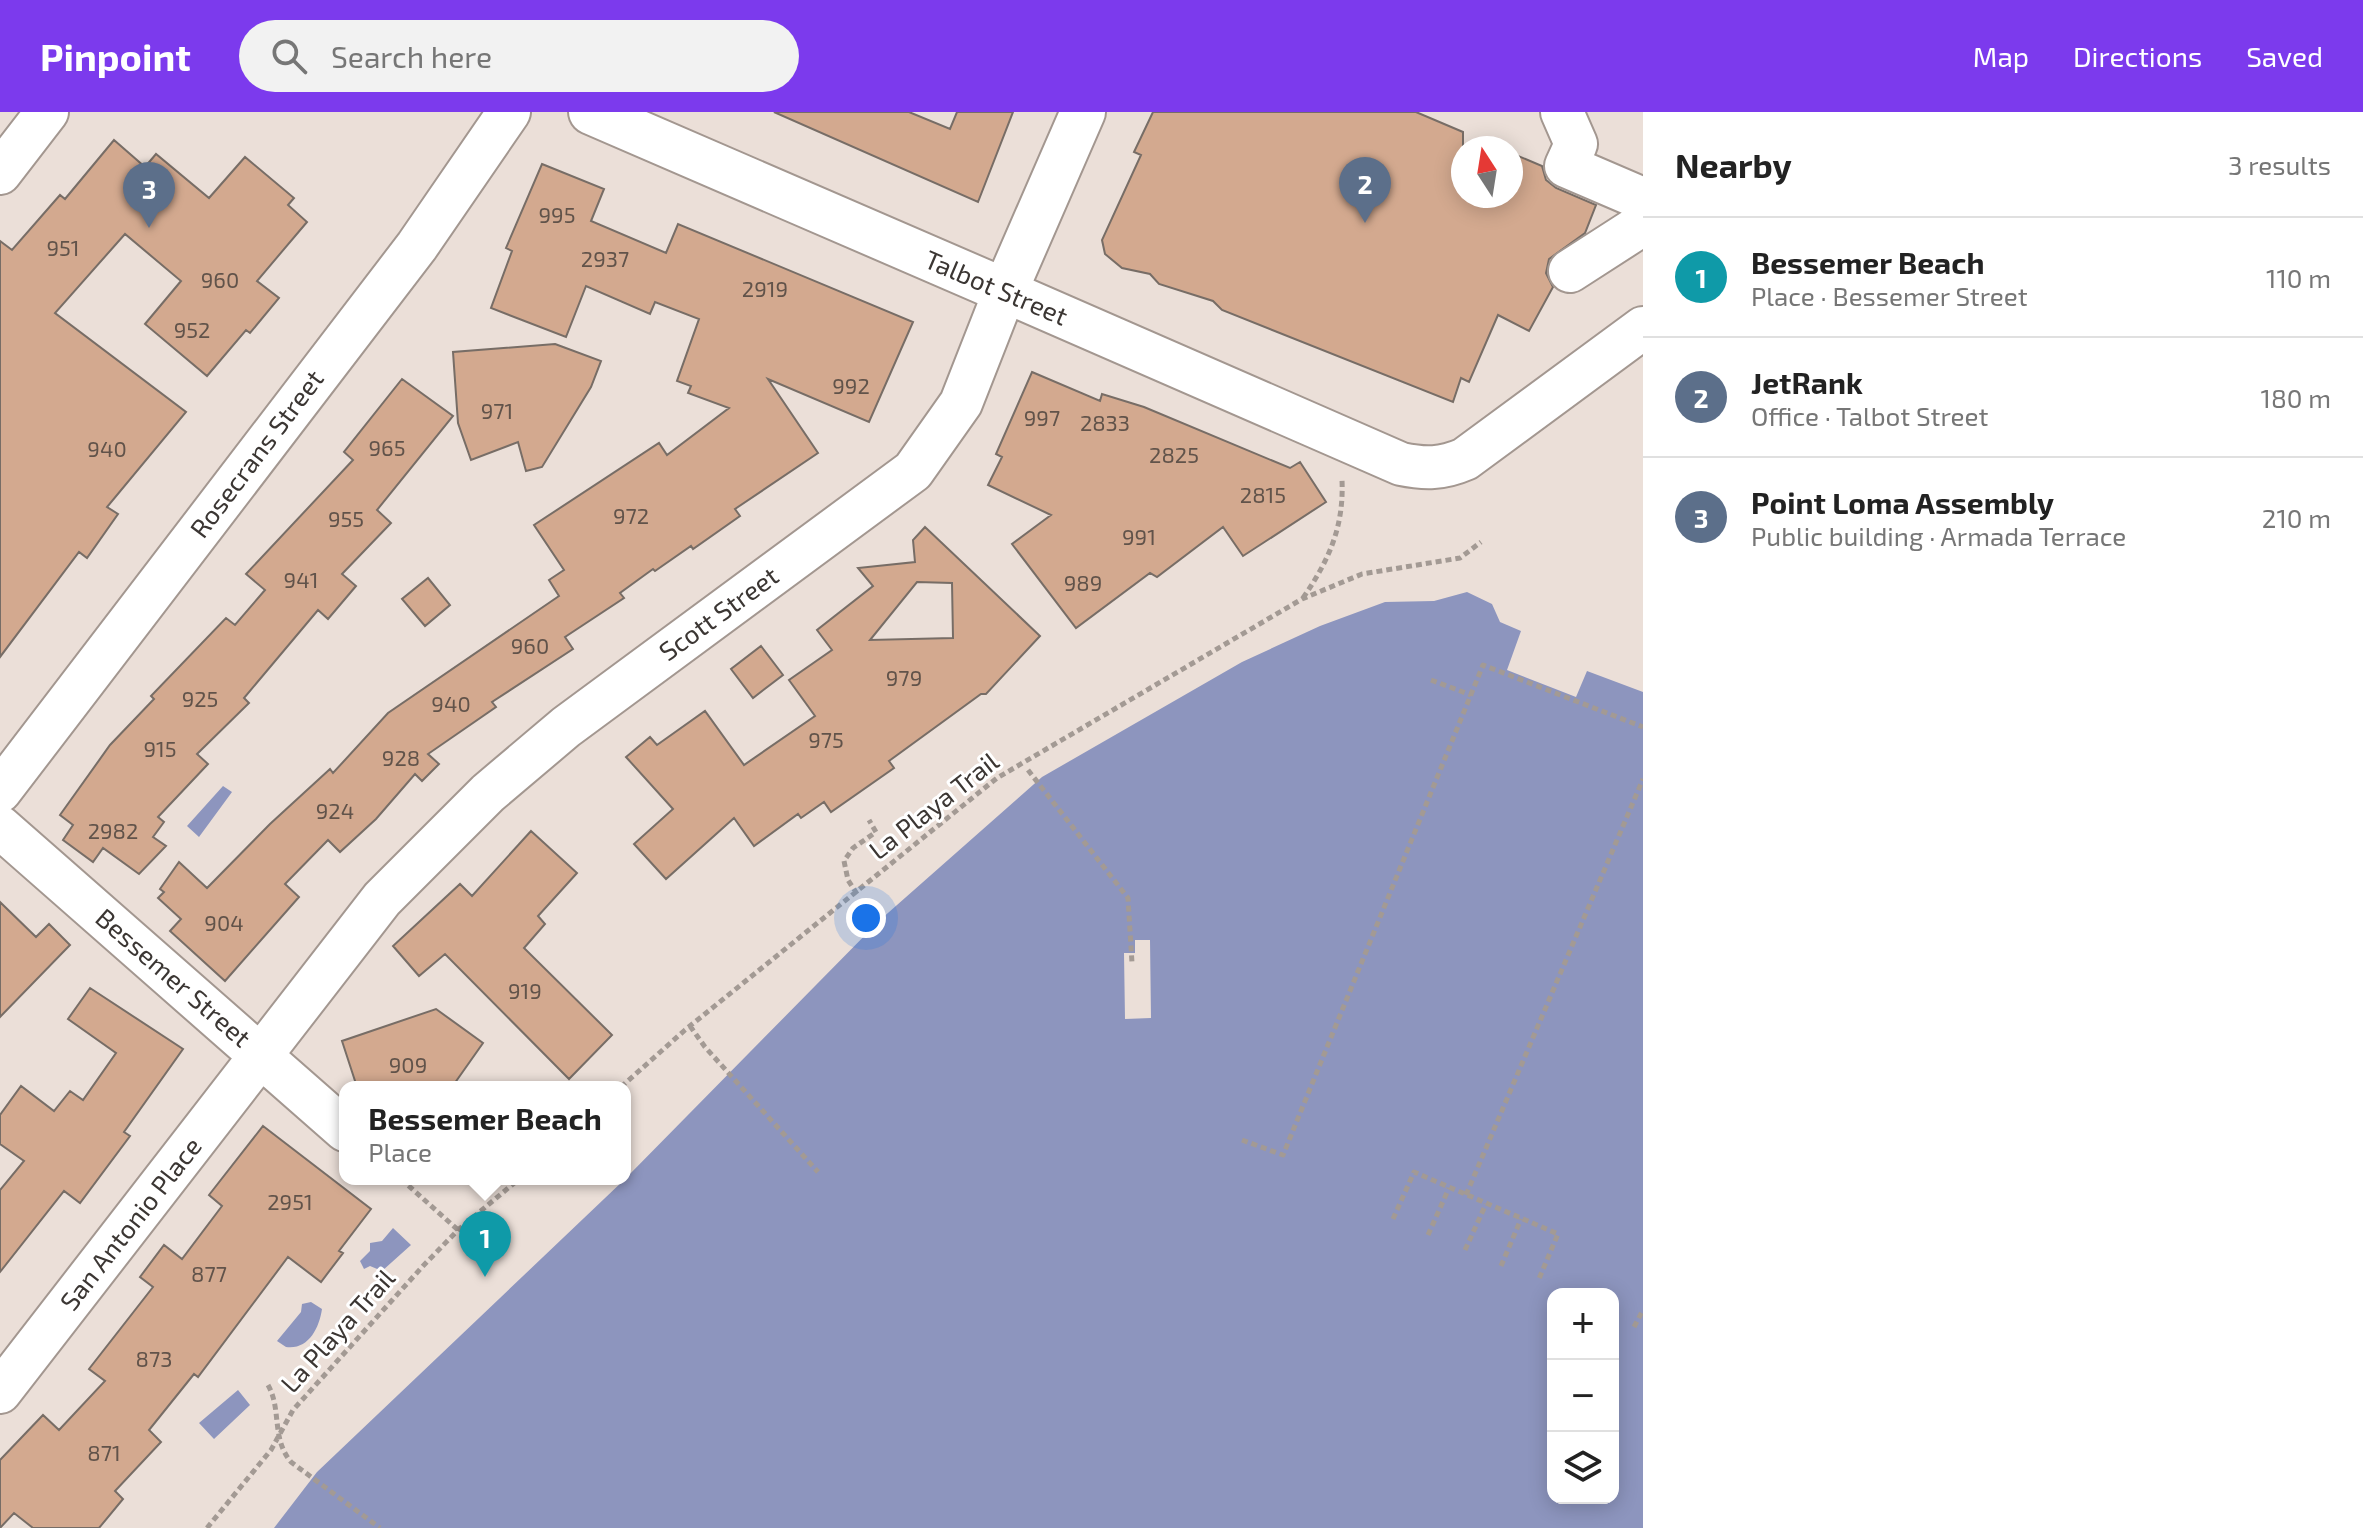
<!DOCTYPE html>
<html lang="en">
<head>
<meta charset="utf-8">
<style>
  :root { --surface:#fff; --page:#f2f2f2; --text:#222; --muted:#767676; --line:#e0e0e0; --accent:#7c3aed }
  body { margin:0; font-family:"Exo 2",sans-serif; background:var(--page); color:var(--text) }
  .controls { position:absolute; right:24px; bottom:24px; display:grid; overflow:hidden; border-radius:16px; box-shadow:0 4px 20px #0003 }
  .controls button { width:72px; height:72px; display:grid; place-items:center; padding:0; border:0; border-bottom:2px solid var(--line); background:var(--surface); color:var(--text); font:40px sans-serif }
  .compass { position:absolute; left:1451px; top:24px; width:72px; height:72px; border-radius:50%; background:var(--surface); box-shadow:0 4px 20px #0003; rotate:348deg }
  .you { position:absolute; left:866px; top:806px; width:28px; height:28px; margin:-20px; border:6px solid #fff; border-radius:50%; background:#1a73e8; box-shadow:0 0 0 12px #1a73e833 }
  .badge { display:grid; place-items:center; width:52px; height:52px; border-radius:50%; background:var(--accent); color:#fff; font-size:26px; font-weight:700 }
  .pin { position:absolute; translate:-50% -66px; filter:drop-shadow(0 2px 4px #0008) }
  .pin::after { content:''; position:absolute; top:42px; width:28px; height:24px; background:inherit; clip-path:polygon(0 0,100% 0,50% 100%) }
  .popup { position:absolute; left:339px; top:969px; width:292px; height:104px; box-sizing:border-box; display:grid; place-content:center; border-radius:16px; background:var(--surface); filter:drop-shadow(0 2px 6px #0005); font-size:26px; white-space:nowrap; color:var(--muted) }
  .popup b { font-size:30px; color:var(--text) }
  .popup::after { content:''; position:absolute; left:50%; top:100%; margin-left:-16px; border:16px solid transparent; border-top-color:var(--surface) }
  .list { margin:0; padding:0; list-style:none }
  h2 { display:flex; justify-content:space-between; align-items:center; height:104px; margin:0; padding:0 32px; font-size:34px }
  h2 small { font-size:26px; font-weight:400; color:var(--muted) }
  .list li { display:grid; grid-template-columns:52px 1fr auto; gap:24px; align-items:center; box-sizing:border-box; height:120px; padding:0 32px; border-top:2px solid var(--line) }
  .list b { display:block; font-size:30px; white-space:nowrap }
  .list p { margin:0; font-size:26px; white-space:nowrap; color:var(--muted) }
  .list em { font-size:26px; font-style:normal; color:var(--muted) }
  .icon { flex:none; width:44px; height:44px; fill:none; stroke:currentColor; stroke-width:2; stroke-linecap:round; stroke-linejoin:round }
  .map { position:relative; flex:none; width:1643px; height:1416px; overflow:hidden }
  header { display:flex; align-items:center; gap:48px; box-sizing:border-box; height:112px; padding:0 40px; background:var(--accent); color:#fff }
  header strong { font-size:38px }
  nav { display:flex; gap:44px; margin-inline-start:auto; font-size:28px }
  .search { width:560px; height:72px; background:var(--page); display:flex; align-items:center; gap:20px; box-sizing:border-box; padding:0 28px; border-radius:44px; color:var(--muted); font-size:30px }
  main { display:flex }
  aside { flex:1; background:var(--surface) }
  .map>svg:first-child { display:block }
  .water { fill:#8d95be; fill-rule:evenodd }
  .pier { fill:#ebdfd8 }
  .building { fill:#d3a98f; stroke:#776d66; stroke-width:2; fill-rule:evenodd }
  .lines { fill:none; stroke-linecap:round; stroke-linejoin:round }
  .minor-casing { stroke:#a39790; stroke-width:46 }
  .major-casing { stroke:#a39790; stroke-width:48 }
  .path { stroke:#a39a94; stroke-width:5; stroke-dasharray:6 4; stroke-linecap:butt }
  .minor { stroke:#fff; stroke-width:42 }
  .major { stroke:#fff; stroke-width:44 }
  .labels { text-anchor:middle; stroke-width:6; stroke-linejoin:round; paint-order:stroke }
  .number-label { font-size:22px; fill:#61534a }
  .street-label { font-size:26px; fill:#3b3633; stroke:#fff }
</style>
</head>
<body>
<header>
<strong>Pinpoint</strong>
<div class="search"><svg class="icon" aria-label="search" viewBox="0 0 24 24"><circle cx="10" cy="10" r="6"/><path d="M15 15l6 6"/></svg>Search here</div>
<nav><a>Map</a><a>Directions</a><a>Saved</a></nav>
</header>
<main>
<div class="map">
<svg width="1643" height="1416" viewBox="0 0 1643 1416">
  <rect width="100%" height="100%" fill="#ebdfd8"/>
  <path class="water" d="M1467,480L1492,492L1500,510L1521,519L1507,558L1576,585L1587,559L1643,580V1416H274L317,1360L625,1067L880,808L1042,665L1242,550L1320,514L1385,490L1434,489ZM1553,1182H1613V1386H1553Z
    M223,674L232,680L199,725L187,714Z
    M393,1116L411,1133L382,1159L370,1154L364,1157L360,1149L370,1139V1131L382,1129Z
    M311,1190L322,1197C319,1217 308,1238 286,1235L277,1229L301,1200L302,1192Z
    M238,1278L250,1293L214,1327L199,1311Z"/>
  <path class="pier" d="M1135,828H1150L1151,906L1125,907L1124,841H1135Z"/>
  <path class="building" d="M774,0H909L950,17L957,0H1013L978,90Z
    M1153,0H1416L1463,20V84H1511V41L1542,54L1546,68L1556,76L1596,93L1585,121L1549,147L1546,161L1553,175L1529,219L1498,203L1469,270L1461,266L1453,290L1222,198L1213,189L1159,172L1150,162L1122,156L1105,142L1102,128L1141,43L1134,40Z
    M114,28L145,55L156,42L209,86L245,45L294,86L288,93L307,110L257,169L279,186L250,221L246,218L207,264L145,212L181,169L125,122L55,201L186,300L107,395L118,402L87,446L79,440L0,545V129L12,138L60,83L65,87Z
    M542,52L604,77L591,109L666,141L678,112L913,210L869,310L768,267L818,341L735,397L740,404L693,437L691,434L655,459L653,457L620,481L624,486L565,525L573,537L492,590L496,595L428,642L439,652L422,669L415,662L376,707L340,740L328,728L285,772L299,785L225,869L170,819L181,807L158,786L164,780L160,777L179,750L207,776L270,712L330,657L333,661L388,601L559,484L549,468L564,458L534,413L659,331L667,343L729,296L688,281L691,274L677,269L699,207L655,190L650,202L586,174L566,225L491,196L512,139L506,136Z
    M555,232L601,249L591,275L542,355L526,359L518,330L471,348L458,311L453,240Z
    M1032,260L1100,289L1102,282L1144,295L1290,356L1300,350L1326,390L1243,444L1223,415L1157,465L1150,461L1076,516L1012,432L1051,403L988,373L1002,345L996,342Z
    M402,267L453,304L377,398L391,411L342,462L356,474L328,507L318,498L244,586L249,591L197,642L208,652L158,705L164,710L153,725L166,734L139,762L103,736L93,750L63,728L73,713L60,703L110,633L154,587L151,584L226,506L235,513L265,478L246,462L353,348L344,340Z
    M925,415L1040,524L986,582H981L889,649L894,656L831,700L824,690L801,706L798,702L754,734L734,706L666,767L634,732L673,697L626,645L650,625L657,633L705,599L744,653L815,604L789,568L832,538L817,518L873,474L858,456L915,450L913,428ZM917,470L952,471L953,526L870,528Z
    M428,466L450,493L425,514L402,487Z
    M761,534L783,563L753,586L731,557Z
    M531,719L577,761L538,804L545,812L524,836L612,923L569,967L445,842L419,864L393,834L460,772L472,784Z
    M0,790L36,825L49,812L70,833L0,905Z
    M90,876L183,937L124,1020L130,1024L80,1091L64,1079L0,1160V1078L24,1049L0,1032V1003L21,974L54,999L70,979L83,988L116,941L68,907Z
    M436,897L483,931L452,975H357L342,929Z
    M263,1014L371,1097L339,1139L343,1141L321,1170L288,1145L198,1265L194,1262L149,1318L161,1330L115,1379L123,1387L99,1416H33L14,1401L0,1416V1348L43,1303L59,1318L105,1269L89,1257L153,1175L140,1165L164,1133L182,1147L222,1094L209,1083Z"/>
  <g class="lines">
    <defs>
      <path id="minor" d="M1562,0L1576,32L1566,54L1643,87
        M0,61L47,0
        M1570,159L1643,112
        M0,679L417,134L509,0
        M0,715L345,1018
        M0,1280L382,787L488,681L566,615L913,359L961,291L1005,179L1401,352C1425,357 1442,357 1465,347L1643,216"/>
      <path id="major" d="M591,0L1005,179L1083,0"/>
    </defs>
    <use href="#minor" class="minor-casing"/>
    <use href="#major" class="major-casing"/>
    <path class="path" d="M1303,486C1329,448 1344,415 1342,368
      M1431,568L1471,583
      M1028,658L1128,786L1132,851
      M857,782L848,768L844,749L853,736L876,720L869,708
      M690,914L705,935L818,1060
      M621,975L685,918L997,666L1302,487L1362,462L1460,446L1481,430
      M1242,1028L1283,1043L1483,553L1643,615
      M401,1067L458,1118
      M1466,1083L1643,667
      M1393,1107L1414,1060L1558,1122L1538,1169
      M1428,1123L1449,1076
      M1465,1138L1486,1092
      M1501,1154L1521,1107
      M1634,1215L1643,1198
      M268,1273C282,1298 271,1326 291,1350L380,1416
      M207,1416L271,1338L293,1298L423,1154L458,1118L519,1067"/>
    <use href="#minor" class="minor"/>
    <use href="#major" class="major"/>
  </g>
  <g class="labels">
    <g class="number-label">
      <text x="557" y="111">995</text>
      <text x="63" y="144">951</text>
      <text x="605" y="155">2937</text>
      <text x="220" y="176">960</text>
      <text x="765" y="185">2919</text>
      <text x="192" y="226">952</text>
      <text x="851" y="282">992</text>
      <text x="497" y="307">971</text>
      <text x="1042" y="314">997</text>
      <text x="1105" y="319">2833</text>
      <text x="387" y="344">965</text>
      <text x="107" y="345">940</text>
      <text x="1174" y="351">2825</text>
      <text x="1263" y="391">2815</text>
      <text x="631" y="412">972</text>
      <text x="346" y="415">955</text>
      <text x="1139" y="433">991</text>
      <text x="301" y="476">941</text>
      <text x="1083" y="479">989</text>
      <text x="530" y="542">960</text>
      <text x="904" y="574">979</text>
      <text x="200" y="595">925</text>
      <text x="451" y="600">940</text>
      <text x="826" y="636">975</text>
      <text x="160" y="645">915</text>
      <text x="401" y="654">928</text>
      <text x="335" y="707">924</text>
      <text x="113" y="727">2982</text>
      <text x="224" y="819">904</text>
      <text x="525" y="887">919</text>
      <text x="408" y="961">909</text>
      <text x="290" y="1098">2951</text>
      <text x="209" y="1170">877</text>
      <text x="154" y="1255">873</text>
      <text x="104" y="1349">871</text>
    </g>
    <g class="street-label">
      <text transform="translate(996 176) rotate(23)" y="9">Talbot Street</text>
      <text transform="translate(257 342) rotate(-53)" y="9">Rosecrans Street</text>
      <text transform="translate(719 502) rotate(-36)" y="9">Scott Street</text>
      <text transform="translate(934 694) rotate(-38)" y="9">La Playa Trail</text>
      <text transform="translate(173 866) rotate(41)" y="9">Bessemer Street</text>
      <text transform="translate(131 1112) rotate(-52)" y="9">San Antonio Place</text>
      <text transform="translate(338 1219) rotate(-48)" y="9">La Playa Trail</text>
    </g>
  </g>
</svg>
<div class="controls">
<button>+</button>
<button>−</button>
<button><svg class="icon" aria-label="layers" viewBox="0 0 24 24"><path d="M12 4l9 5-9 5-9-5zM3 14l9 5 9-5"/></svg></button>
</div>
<svg class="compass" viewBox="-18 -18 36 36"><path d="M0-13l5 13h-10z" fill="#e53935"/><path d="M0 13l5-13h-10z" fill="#767676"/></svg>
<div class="you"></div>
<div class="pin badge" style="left:485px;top:1165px;background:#0f9aa8">1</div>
<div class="popup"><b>Bessemer Beach</b>Place</div>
<div class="pin badge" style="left:1365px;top:111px;background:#5c6f8a">2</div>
<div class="pin badge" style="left:149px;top:116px;background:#5c6f8a">3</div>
</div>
<aside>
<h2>Nearby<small>3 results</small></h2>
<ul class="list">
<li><span class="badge" style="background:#0f9aa8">1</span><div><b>Bessemer Beach</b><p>Place · Bessemer Street</p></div><em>110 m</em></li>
<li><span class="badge" style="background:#5c6f8a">2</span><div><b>JetRank</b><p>Office · Talbot Street</p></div><em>180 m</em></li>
<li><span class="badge" style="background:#5c6f8a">3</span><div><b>Point Loma Assembly</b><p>Public building · Armada Terrace</p></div><em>210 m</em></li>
</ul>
</aside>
</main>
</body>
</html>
